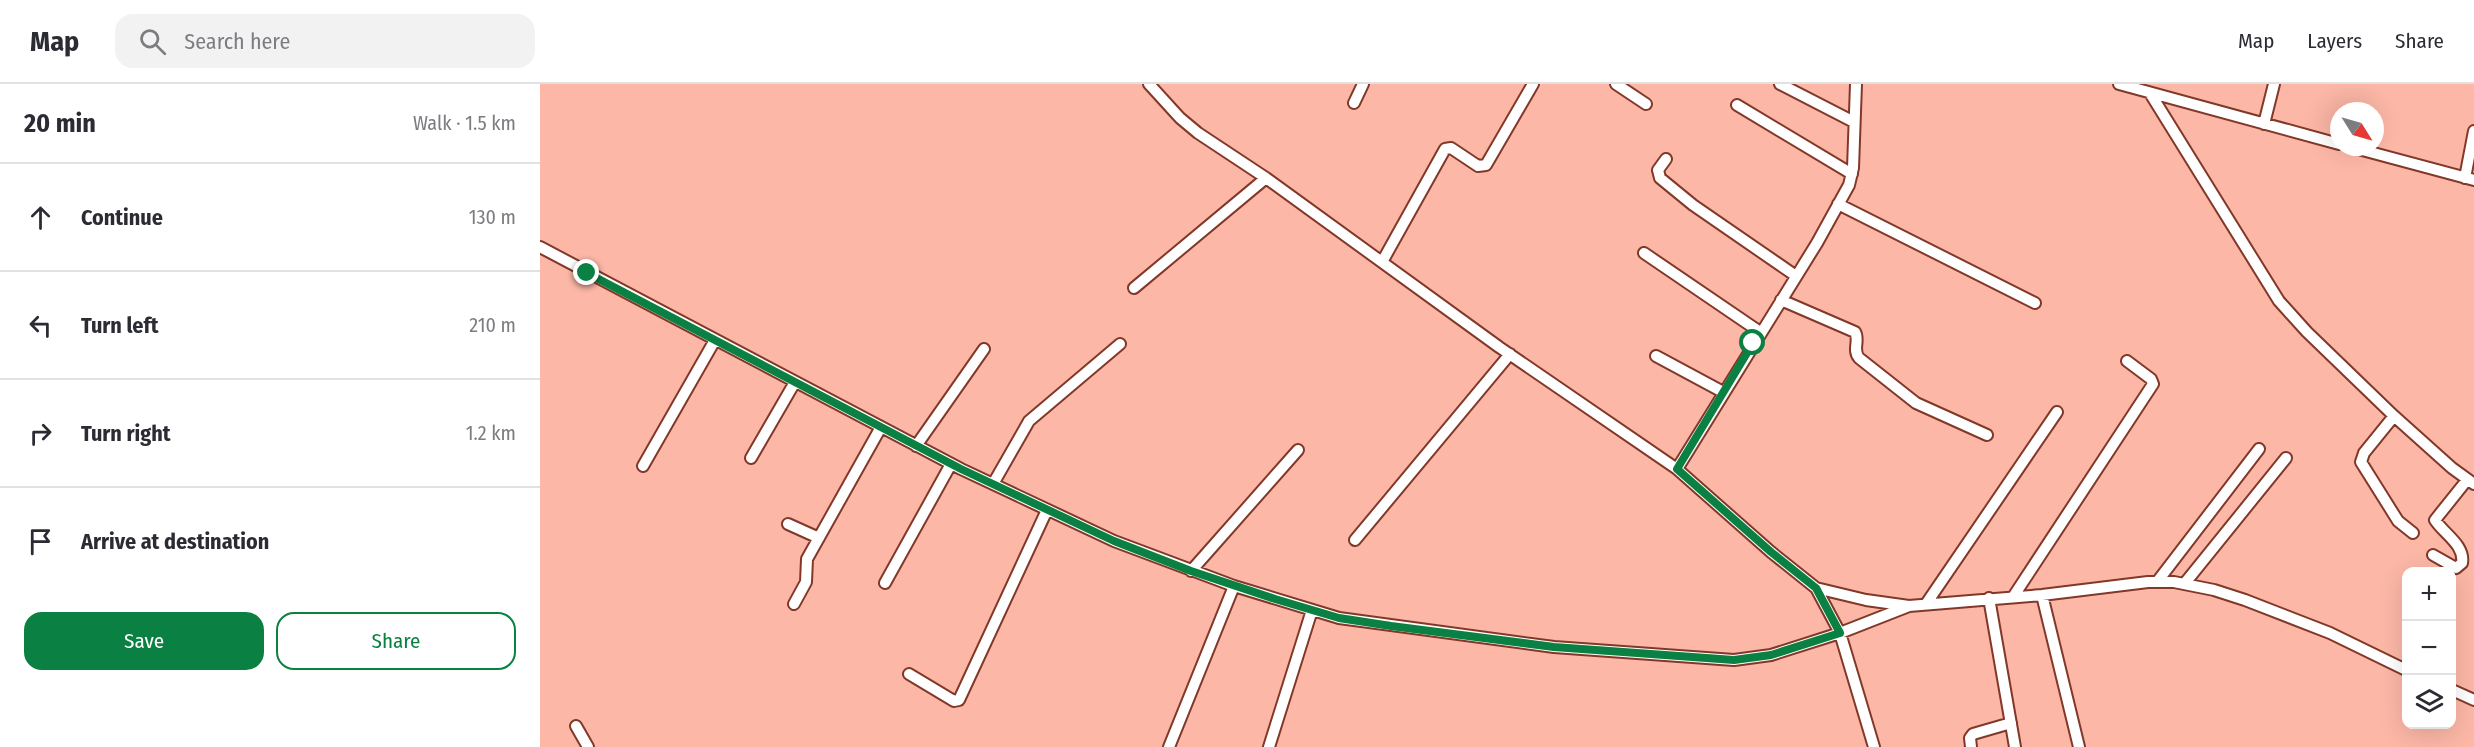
<!DOCTYPE html>
<html lang="en">
<head>
<meta charset="utf-8">
<style>
  :root { --surface:#fff; --page:#f2f2f3; --text:#2b2b33; --muted:#7c7c81; --line:#e1e1e2; --accent:#0b8043 }
  body { margin:0; font-family:"Fira Sans Condensed",sans-serif; background:var(--page); color:var(--text) }
  .controls { position:absolute; right:18px; bottom:18px; display:grid; overflow:hidden; border-radius:12px; box-shadow:0 6px 24px #0002 }
  .controls button { width:54px; height:54px; display:grid; place-items:center; padding:0; border:0; border-bottom:2px solid var(--line); background:var(--surface); color:var(--text); font:30px sans-serif }
  .compass { position:absolute; left:1790px; top:18px; width:54px; height:54px; border-radius:50%; background:var(--surface); box-shadow:0 6px 24px #0002; rotate:127deg }
  .stop { position:absolute; width:18px; height:18px; margin:-14px; border:4px solid #0b8043; border-radius:50%; background:#fff }
  .stop.end { background:#0b8043; border-color:#fff; box-shadow:0 2px 6px #0008 }
  .list { margin:0; padding:0; list-style:none }
  h2 { display:flex; justify-content:space-between; align-items:center; height:78px; margin:0; padding:0 24px; font-size:26px }
  h2 small { font-size:20px; font-weight:400; color:var(--muted) }
  .list li { display:grid; grid-template-columns:39px 1fr auto; gap:18px; align-items:center; box-sizing:border-box; height:108px; padding:0 24px; border-top:2px solid var(--line) }
  .list b { display:block; font-size:22px; white-space:nowrap }
  .list em { font-size:20px; font-style:normal; color:var(--muted) }
  .actions { display:flex; gap:12px; padding:18px 24px }
  .actions a { flex:1; padding:14px 0; border:2px solid var(--accent); border-radius:18px; text-align:center; font-size:21px; color:var(--accent) }
  .actions .main { background:var(--accent); color:#fff }
  .icon { flex:none; width:33px; height:33px; fill:none; stroke:currentColor; stroke-width:2; stroke-linecap:round; stroke-linejoin:round }
  .map { position:relative; flex:none; width:1934px; height:663px; overflow:hidden }
  header { display:flex; align-items:center; gap:36px; box-sizing:border-box; height:84px; padding:0 30px; background:var(--surface); border-bottom:2px solid var(--line) }
  header strong { font-size:28px }
  nav { display:flex; gap:33px; margin-inline-start:auto; font-size:21px }
  .search { width:420px; height:54px; background:var(--page); display:flex; align-items:center; gap:15px; box-sizing:border-box; padding:0 21px; border-radius:18px; color:var(--muted); font-size:22px }
  main { display:flex }
  aside { flex:1; background:var(--surface) }
  .map>svg:first-child { display:block }
  .lines { fill:none; stroke-linecap:round; stroke-linejoin:round }
  .minor-casing { stroke:#823828; stroke-width:14 }
  .minor { stroke:#fff; stroke-width:10 }
  .route { stroke:#0b8043; stroke-width:8 }
</style>
</head>
<body>
<header>
<strong>Map</strong>
<div class="search"><svg class="icon" aria-label="search" viewBox="0 0 24 24"><circle cx="10" cy="10" r="6"/><path d="M15 15l6 6"/></svg>Search here</div>
<nav><a>Map</a><a>Layers</a><a>Share</a></nav>
</header>
<main>
<aside>
<h2>20 min<small>Walk · 1.5 km</small></h2>
<ul class="list">
<li><svg class="icon" aria-label="ahead" viewBox="0 0 24 24"><path d="M12 20V5M6 11l6-6 6 6"/></svg><div><b>Continue</b></div><em>130 m</em></li>
<li><svg class="icon" aria-label="left" viewBox="0 0 24 24"><path d="M17 20v-9H6M10 6l-5 5 5 5"/></svg><div><b>Turn left</b></div><em>210 m</em></li>
<li><svg class="icon" aria-label="right" viewBox="0 0 24 24"><path d="M7 20v-9h11M14 6l5 5-5 5"/></svg><div><b>Turn right</b></div><em>1.2 km</em></li>
<li><svg class="icon" aria-label="arrive" viewBox="0 0 24 24"><path d="M6 21V4h12l-3 4 3 4H6"/></svg><div><b>Arrive at destination</b></div></li>
</ul>
<div class="actions"><a class="main">Save</a><a>Share</a></div>
</aside>
<div class="map">
<svg width="1934" height="663" viewBox="0 0 1934 663">
  <rect width="100%" height="100%" fill="#fcb7a6"/>
  <g class="lines">
    <defs>
      <path id="minor" d="M609,0L640,34L658,49L726,94L959,263L1137,385
        M1076,0L1106,20
        M1240,0L1314,38
        M1316,0L1313,84L1309,101L1277,159L1137,385L1231,468L1276,504L1300,549L1334,663
        M1579,0L1799,60
        M1610,9L1739,217L1767,248L1854,332L1912,384L1934,400
        M814,19L823,0
        M1197,21L1312,90
        M1724,40L1734,0
        M1811,63L1934,96
        M1126,75L1118,86L1120,94L1153,121L1256,192
        M1925,94L1934,47
        M1298,120L1495,219
        M0,163L421,385L574,457L694,502L799,534L1014,563L1194,576L1231,571L1300,549L1369,522L1502,511L1608,498H1634L1674,506L1705,516L1790,549L1866,586
        M1104,169L1220,248
        M842,178L905,65L911,64L938,82L946,81L993,0
        M594,204L726,94
        M1241,216L1315,248C1320,256 1312,266 1319,274L1376,319L1447,351
        M1116,272L1183,308
        M1854,332L1824,369L1821,378L1858,437L1873,449
        M376,362L444,265
        M211,374L255,298
        M103,382L175,256
        M453,400L489,337L580,260
        M248,440L279,454
        M815,456L970,270
        M1893,471L1916,484L1922,479C1925,461 1904,450 1895,436L1927,396
        M651,487L758,366
        M1617,498L1719,365
        M345,499L411,380
        M1645,499L1746,374
        M1276,504L1326,516L1369,522
        M1502,511L1539,663
        M1473,513L1613,300L1611,295L1587,277
        M1449,514L1475,663
        M254,520L266,498L267,475L341,343
        M1386,520L1517,328
        M369,590L414,617L419,616L507,426
        M1912,606L1934,616
        M36,642L48,663
        M629,663L694,502
        M729,663L772,526
        M1431,663L1430,654L1433,650L1471,639"/>
    </defs>
    <use href="#minor" class="minor-casing"/>
    <use href="#minor" class="minor"/>
  </g>
  <g class="lines">
    <path class="route" d="M47,189L421,385L574,457L651,487L735,515L799,534L851,542L1014,563L1194,576L1231,571L1300,549L1276,504L1231,468L1137,385L1213,259"/>
  </g>
</svg>
<div class="controls">
<button>+</button>
<button>−</button>
<button><svg class="icon" aria-label="layers" viewBox="0 0 24 24"><path d="M12 4l9 5-9 5-9-5zM3 14l9 5 9-5"/></svg></button>
</div>
<svg class="compass" viewBox="-18 -18 36 36"><path d="M0-13l5 13h-10z" fill="#e53935"/><path d="M0 13l5-13h-10z" fill="#7c7c81"/></svg>
<div class="stop" style="left:1213px;top:259px"></div>
<div class="stop end" style="left:47px;top:189px"></div>
</div>
</main>
</body>
</html>
